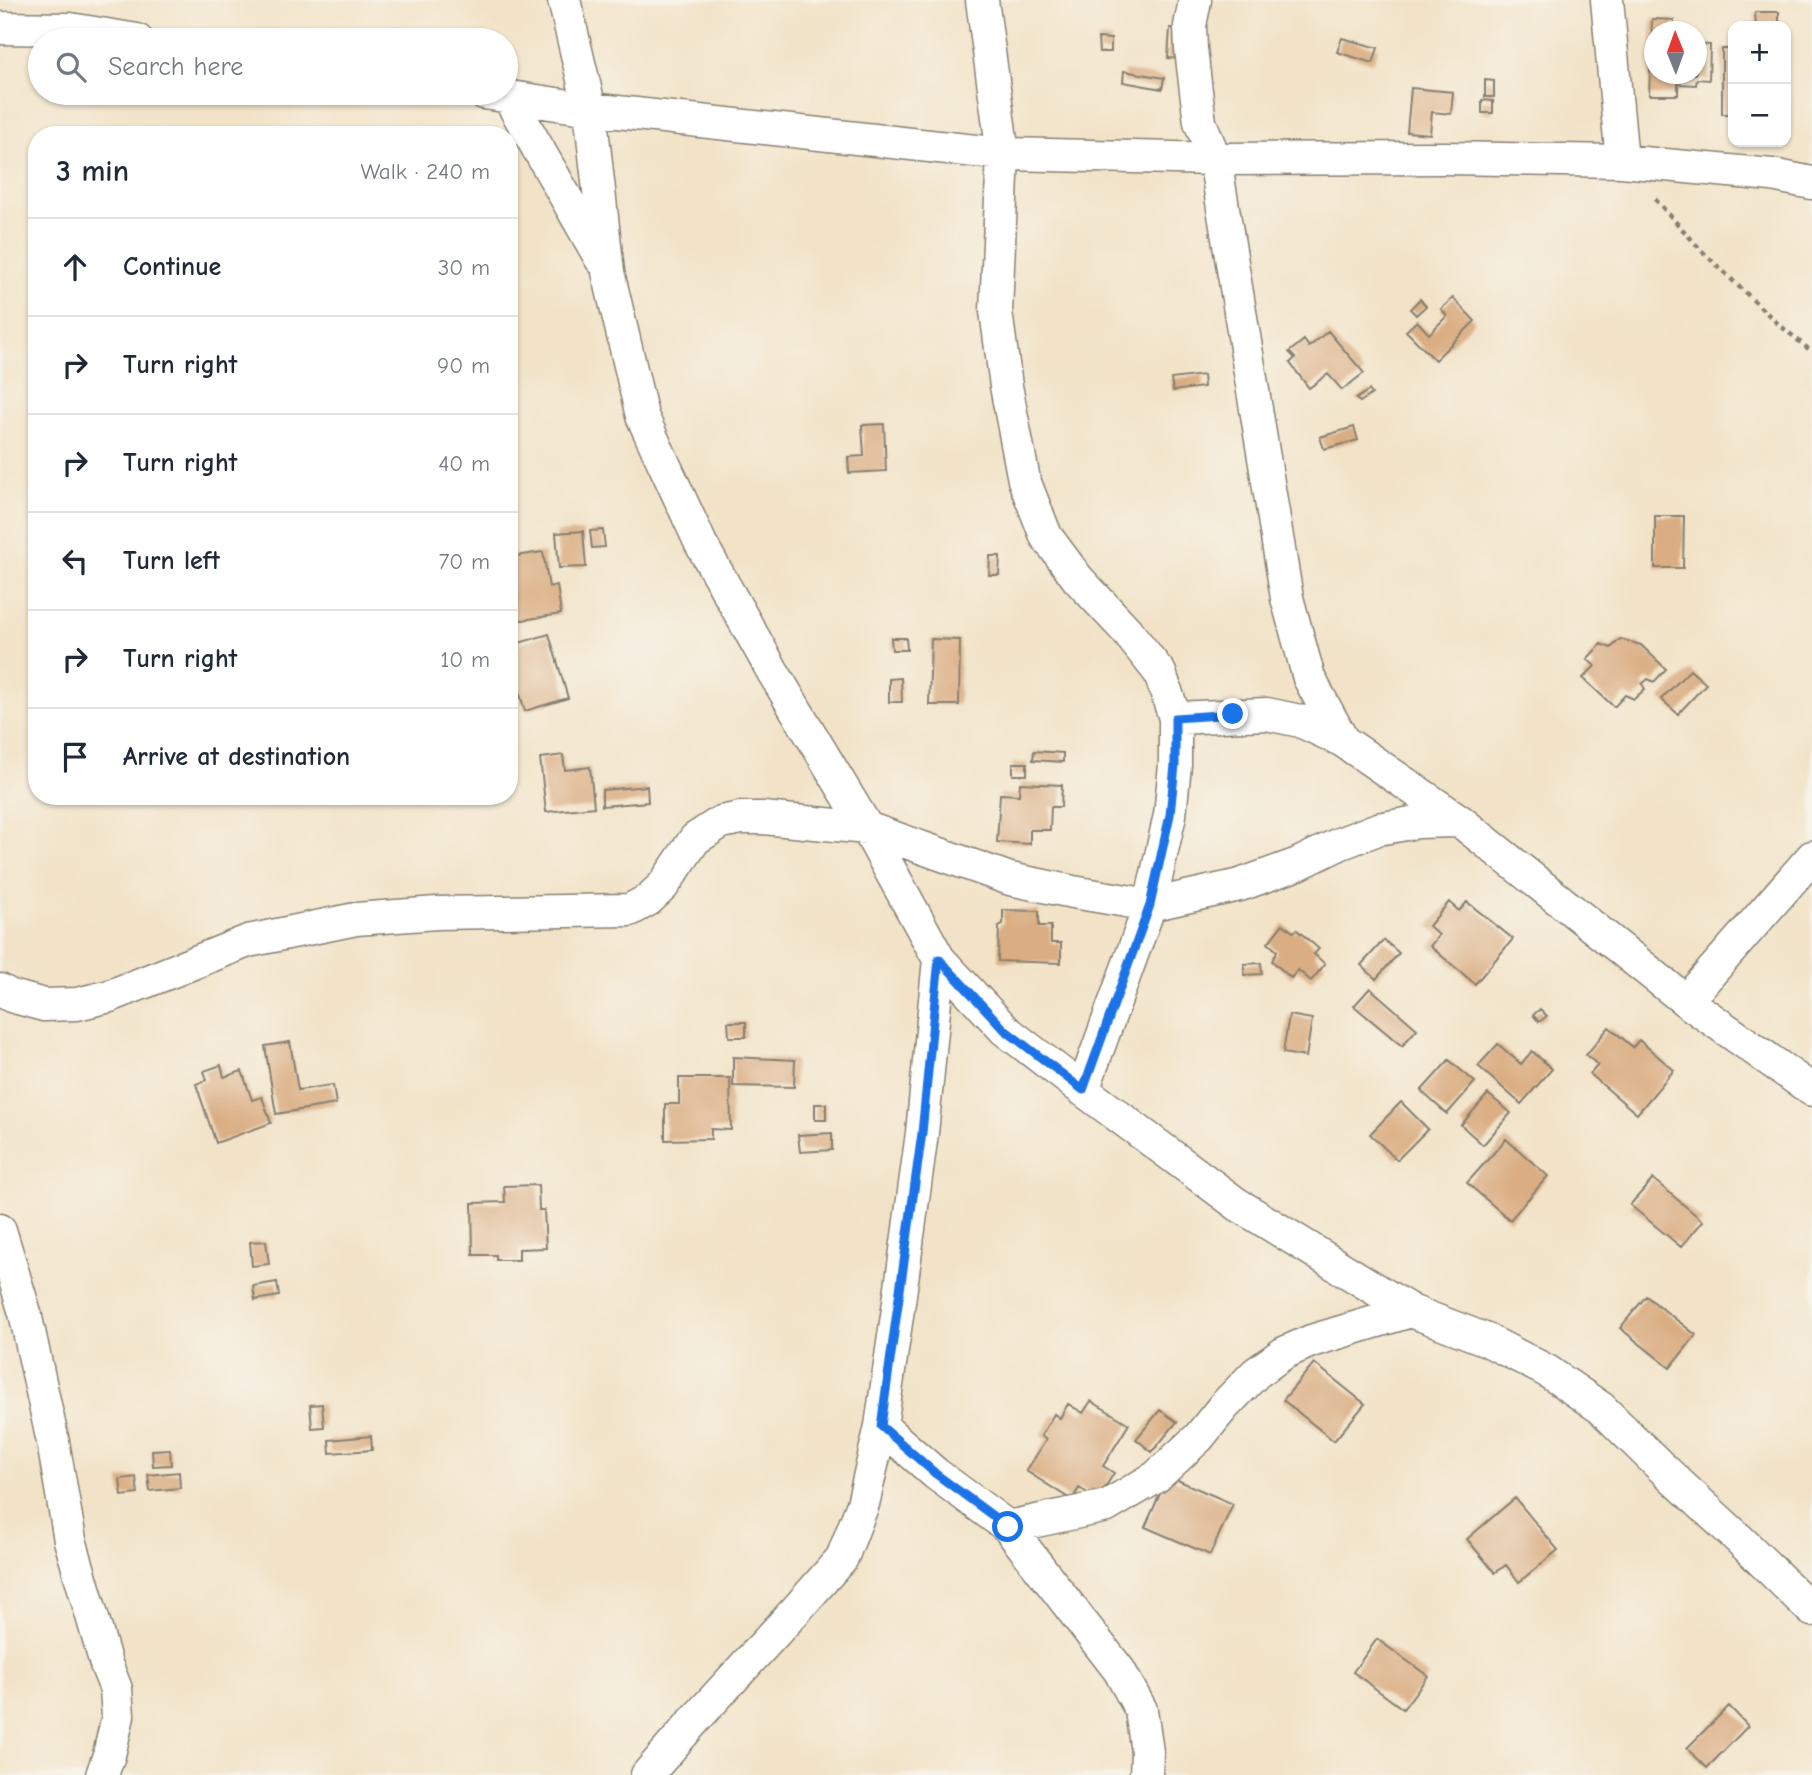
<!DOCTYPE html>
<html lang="en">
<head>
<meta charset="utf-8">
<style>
  :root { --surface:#fff; --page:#f2f2f3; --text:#1f2937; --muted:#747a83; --line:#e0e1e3 }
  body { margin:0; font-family:"Comic Neue",sans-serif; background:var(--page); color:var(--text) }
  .controls { position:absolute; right:21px; top:21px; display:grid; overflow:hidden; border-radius:14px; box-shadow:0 2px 5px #0004 }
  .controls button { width:63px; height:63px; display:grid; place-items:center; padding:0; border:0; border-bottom:2px solid var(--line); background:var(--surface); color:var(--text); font:35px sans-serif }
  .compass { position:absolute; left:1644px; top:21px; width:63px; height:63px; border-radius:50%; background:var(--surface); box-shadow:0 2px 5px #0004; rotate:359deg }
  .stop { position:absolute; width:21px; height:21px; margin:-16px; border:5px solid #1a73e8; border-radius:50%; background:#fff }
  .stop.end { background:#1a73e8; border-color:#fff; box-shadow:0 2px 7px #0008 }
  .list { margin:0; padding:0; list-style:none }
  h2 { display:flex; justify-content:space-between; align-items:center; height:91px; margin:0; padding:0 28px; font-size:30px }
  h2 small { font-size:23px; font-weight:400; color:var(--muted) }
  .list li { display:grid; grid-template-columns:46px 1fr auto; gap:21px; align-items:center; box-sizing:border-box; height:98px; padding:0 28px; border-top:2px solid var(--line) }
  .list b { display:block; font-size:26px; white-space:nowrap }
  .list em { font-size:23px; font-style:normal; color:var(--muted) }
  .icon { flex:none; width:38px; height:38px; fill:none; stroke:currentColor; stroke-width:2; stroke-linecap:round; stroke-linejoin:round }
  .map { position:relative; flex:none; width:1812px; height:1775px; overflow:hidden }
  .search { position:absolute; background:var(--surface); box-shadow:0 2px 5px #0004; left:28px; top:28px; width:490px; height:77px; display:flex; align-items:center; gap:18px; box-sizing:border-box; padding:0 24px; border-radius:38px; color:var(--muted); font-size:26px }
  .panel { position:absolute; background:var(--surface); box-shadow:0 2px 5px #0004; left:28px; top:126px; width:490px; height:679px; border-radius:28px }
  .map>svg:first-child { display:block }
  .building { fill:#daad82 }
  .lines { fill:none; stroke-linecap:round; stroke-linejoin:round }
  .minor-casing { stroke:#878072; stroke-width:35 }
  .path { stroke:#878072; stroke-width:4.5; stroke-dasharray:5 5; stroke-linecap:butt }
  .minor { stroke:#fff; stroke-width:32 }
  .route { stroke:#1a73e8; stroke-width:9 }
</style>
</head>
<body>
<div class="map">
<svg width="1812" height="1775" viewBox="0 0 1812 1775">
  <rect width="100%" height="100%" fill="#f7f3e8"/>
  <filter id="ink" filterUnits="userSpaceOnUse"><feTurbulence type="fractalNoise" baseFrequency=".0143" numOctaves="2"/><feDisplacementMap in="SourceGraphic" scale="14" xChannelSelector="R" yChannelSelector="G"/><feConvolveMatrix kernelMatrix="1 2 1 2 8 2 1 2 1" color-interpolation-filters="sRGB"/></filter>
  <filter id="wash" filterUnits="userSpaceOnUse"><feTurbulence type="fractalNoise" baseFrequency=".00686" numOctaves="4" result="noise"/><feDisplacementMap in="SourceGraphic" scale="28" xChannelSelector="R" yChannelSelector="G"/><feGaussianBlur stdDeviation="1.57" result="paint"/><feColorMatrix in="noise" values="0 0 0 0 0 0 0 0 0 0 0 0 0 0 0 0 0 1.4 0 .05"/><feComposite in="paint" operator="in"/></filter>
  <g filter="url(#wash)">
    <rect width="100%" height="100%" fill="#f2e3c8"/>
    <g id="blocks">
      <path class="building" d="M1755,12H1779V24L1756,25Z
        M1652,19L1674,20V32H1654V74H1696V44L1710,45L1709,80L1697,79L1696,85L1678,84V95H1649Z
        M1170,28L1184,29L1182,59L1168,58Z
        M1098,38L1111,39V52H1099Z
        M1342,38L1378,48L1373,63L1337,52Z
        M1722,49H1733V114H1722Z
        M1124,71L1164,78L1162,89L1123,82Z
        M1485,80L1494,81V97H1485Z
        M1411,88L1453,92L1451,114L1432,112L1430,134L1407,132Z
        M1482,100L1493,101V113H1482Z
        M1453,298L1475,321L1435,360L1406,331L1417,321L1429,334L1447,316L1441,309Z
        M1420,299L1426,306L1416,315L1410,309Z
        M1328,331L1364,373L1342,390L1328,374L1309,388L1290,363L1295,358L1289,352L1304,340L1309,347Z
        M1203,375L1204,387L1173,391L1171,379Z
        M1369,390L1372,394L1360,402L1356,399Z
        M884,424L886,471L849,473L848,457L864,456L862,425Z
        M1354,427L1358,440L1324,449L1320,437Z
        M1655,516H1684L1683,568H1655Z
        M603,530L605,547L592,548L590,531Z
        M583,531L586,567L559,568L556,533Z
        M543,552L549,587L557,585L561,614L509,622V557Z
        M990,556H1000L999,575H989Z
        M549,634L568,698L525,711L509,658V646Z
        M891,638H906L907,650H892Z
        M931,639L960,640L959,705H929Z
        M1620,639L1641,645L1666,669L1654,682L1648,679L1642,684L1645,689L1634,699L1625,695L1614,707L1583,678L1595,666L1587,659L1601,644L1611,648Z
        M1690,670L1706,684L1678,714L1661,699Z
        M901,678L902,702H889V679Z
        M1034,751L1063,753V762L1033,760Z
        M563,755L565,770L590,767L594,807L546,812L540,758Z
        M1013,763H1027V775H1013Z
        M1020,783L1062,785L1061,807H1051L1050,830H1030V844L997,842L1000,794L1019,795Z
        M647,786L648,802L602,806V790Z
        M1449,902L1459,911L1467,902L1513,939L1475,984L1430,946L1439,935L1429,926Z
        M1003,910L1039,911V926H1051V943H1061V963L998,961L999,926L1003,924Z
        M1283,924L1293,932L1297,930L1319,949L1314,954L1325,964L1311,981L1298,970L1291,978L1272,961L1277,951L1268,943Z
        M1384,940L1399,953L1376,979L1361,965Z
        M1261,963L1262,974L1244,975V964Z
        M1370,988L1417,1029L1402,1046L1354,1006Z
        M1540,1009L1547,1016L1539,1022L1533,1015Z
        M1289,1015L1312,1019L1306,1057L1283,1053Z
        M728,1022H746V1037H729Z
        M1609,1027L1633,1047L1639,1040L1674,1070L1637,1114L1590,1074L1598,1065L1586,1055Z
        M290,1042L298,1090L333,1085L336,1104L276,1114L265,1046Z
        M1498,1044L1521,1064L1532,1051L1552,1069L1521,1104L1478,1066Z
        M733,1057L795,1060L794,1087L733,1086Z
        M1449,1060L1475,1082L1447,1114L1421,1091Z
        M221,1065L224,1077L242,1071L252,1100L262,1097L271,1123L216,1143L196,1084L207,1080L204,1071Z
        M679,1078H730L731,1130L711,1129V1139L665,1140V1104H679Z
        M1488,1094L1511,1113L1483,1145L1461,1125Z
        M1401,1102L1428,1129L1397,1160L1370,1134Z
        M815,1104H826V1120H815Z
        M832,1133V1150L800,1152L798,1135Z
        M1506,1139L1548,1176L1510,1220L1467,1183Z
        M1653,1179L1703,1221L1681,1247L1630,1205Z
        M538,1185L539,1210H544L546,1248L519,1249V1260H496V1255H473L472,1203L505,1202L504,1186Z
        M266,1241L269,1264L252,1266L250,1242Z
        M277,1282L279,1296L255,1300L253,1286Z
        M1646,1296L1696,1335L1670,1368L1620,1328Z
        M1314,1363L1365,1404L1334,1441L1283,1400Z
        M1091,1401L1129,1424L1103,1466L1114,1473L1098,1499L1079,1488L1072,1500L1026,1471L1046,1440L1041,1436L1054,1414L1060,1418L1068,1404L1083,1413Z
        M322,1404L324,1427L312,1428L310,1405Z
        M1160,1410L1177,1422L1152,1452L1136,1439Z
        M371,1436L372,1450L330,1453L329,1440Z
        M170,1449L171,1465L153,1466L152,1450Z
        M179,1472L180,1488L150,1491L148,1475Z
        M1168,1476L1233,1504L1210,1555L1145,1527Z
        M136,1477L138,1494L122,1496L120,1479Z
        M1515,1498L1558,1550L1519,1582L1506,1565L1495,1573L1467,1539Z
        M1377,1639L1428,1676L1403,1709L1353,1672Z
        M1729,1706L1748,1726L1707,1768L1687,1748Z"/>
    </g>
  </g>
  <g filter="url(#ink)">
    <use href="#blocks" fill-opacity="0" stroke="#878072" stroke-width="2"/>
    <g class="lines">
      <defs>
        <path id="minor" d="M564,0L590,109L608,272L642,416L701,544L773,672L867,828L939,959L1005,1030L1083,1090L1237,1204L1411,1311L1487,1340L1547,1371L1601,1408L1658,1464L1738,1538L1812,1610
          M982,0L1003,154L996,311L1006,386L1024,480L1046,536L1078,579L1126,630L1160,673L1175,718V765L1170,815L1150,905L1083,1090
          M1195,0L1190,26L1191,49L1196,91L1200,122L1215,159L1287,598L1309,678L1343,741L1460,821L1686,1001L1812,1090
          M1607,0L1622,161
          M0,28L70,29L137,40
          M484,93L590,109L1003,154L1215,159L1444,158L1622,161L1772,175L1812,183
          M508,96L601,259
          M1175,718L1267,714L1300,721L1343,741
          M0,990L11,996L44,1005L77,1004L110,996L248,941L356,919L437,913L630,910L648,900L663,886L695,839L721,822L741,818H763L867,828L1010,879L1073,892L1150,905L1240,885L1298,864L1339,844L1378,829L1417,822L1460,821
          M1686,1001L1812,857
          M0,1230L25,1313L53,1442L70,1540L106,1664L116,1689L118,1716L109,1755L102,1775
          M881,1426L936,1474L1008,1527L1119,1670L1141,1710L1147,1752L1146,1775
          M1008,1527L1107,1506L1156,1477L1199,1437L1224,1406L1256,1373L1284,1353L1311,1341L1411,1311
          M647,1775L692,1723L797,1609L842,1558L863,1504L881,1426L899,1302L922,1133L939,959"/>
      </defs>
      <use href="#minor" class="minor-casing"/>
      <path class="path" d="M1655,199L1703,252L1776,322L1812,352"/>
      <use href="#minor" class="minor"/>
    </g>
  </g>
  <g class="lines" filter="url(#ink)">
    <path class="route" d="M1008,1527L936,1474L881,1426L922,1133L939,959L1005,1030L1083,1090L1150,905L1170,815L1175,765V718L1233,714"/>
  </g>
</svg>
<div class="controls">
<button>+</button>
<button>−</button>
</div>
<svg class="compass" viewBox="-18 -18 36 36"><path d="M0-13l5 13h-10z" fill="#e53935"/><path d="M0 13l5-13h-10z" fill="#747a83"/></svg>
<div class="stop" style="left:1008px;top:1527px"></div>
<div class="stop end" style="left:1233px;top:714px"></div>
<div class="search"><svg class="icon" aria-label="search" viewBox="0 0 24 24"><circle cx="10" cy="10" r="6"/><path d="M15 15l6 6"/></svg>Search here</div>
<section class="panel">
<h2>3 min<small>Walk · 240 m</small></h2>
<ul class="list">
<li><svg class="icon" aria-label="ahead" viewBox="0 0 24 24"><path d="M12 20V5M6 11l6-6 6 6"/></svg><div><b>Continue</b></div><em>30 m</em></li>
<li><svg class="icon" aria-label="right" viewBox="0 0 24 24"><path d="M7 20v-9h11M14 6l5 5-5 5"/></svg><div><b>Turn right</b></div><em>90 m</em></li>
<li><svg class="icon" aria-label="right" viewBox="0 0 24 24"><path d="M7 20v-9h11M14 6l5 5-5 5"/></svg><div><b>Turn right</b></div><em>40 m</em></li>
<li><svg class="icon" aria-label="left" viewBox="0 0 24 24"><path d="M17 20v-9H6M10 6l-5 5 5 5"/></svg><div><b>Turn left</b></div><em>70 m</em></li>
<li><svg class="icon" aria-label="right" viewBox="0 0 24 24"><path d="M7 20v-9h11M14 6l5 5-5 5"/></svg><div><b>Turn right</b></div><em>10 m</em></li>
<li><svg class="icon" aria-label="arrive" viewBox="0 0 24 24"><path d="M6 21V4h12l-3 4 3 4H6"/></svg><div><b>Arrive at destination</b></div></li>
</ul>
</section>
</div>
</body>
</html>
